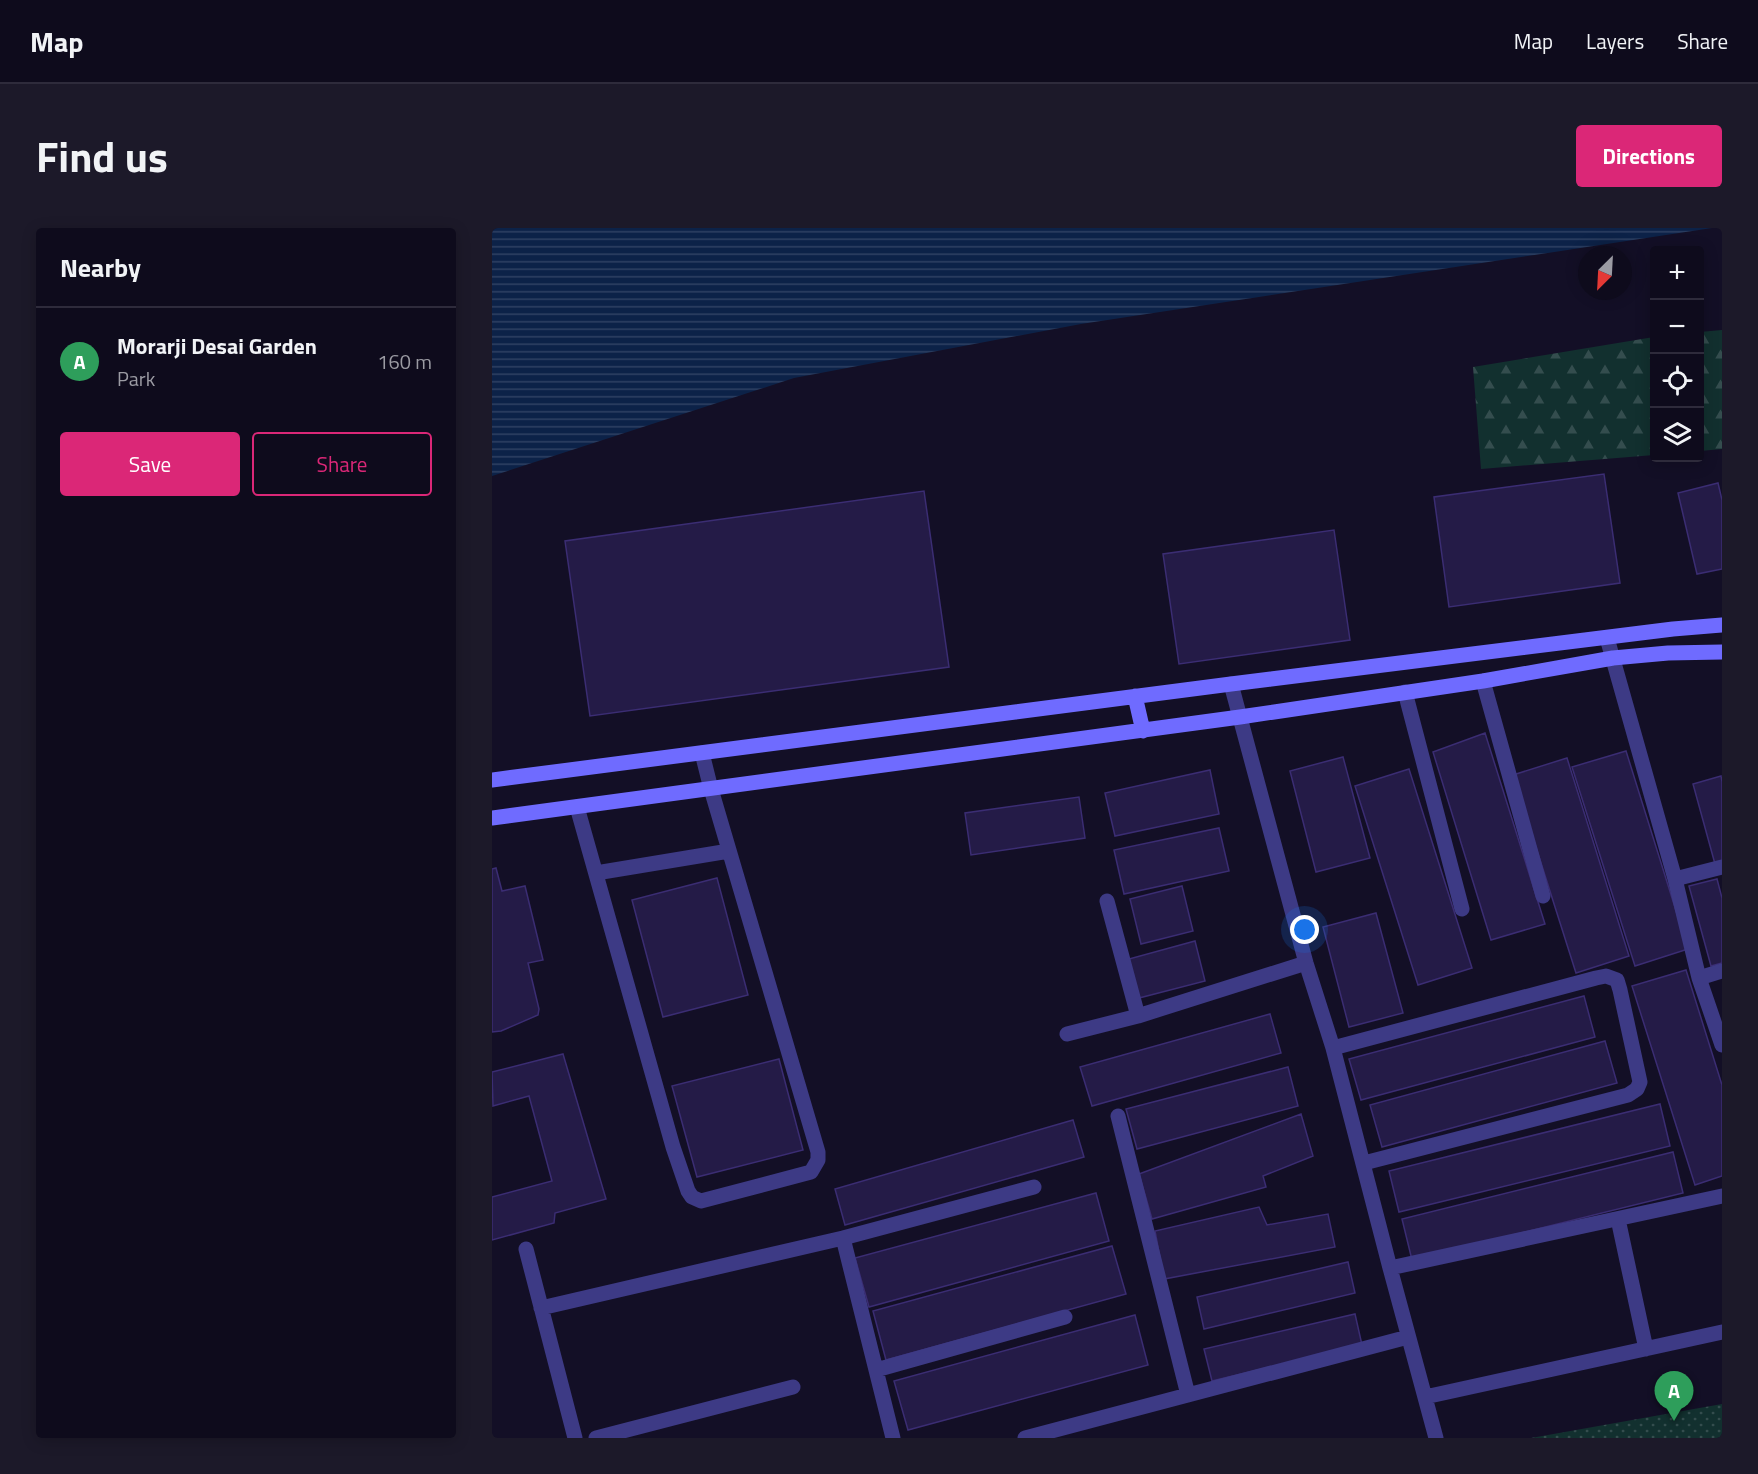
<!DOCTYPE html>
<html lang="en">
<head>
<meta charset="utf-8">
<style>
  :root { --surface:#0e0b1c; --page:#1c1929; --text:#f1f3f6; --muted:#9b9ba3; --line:#2e2b3b; --accent:#db2777 }
  body { margin:0; font-family:"Titillium Web",sans-serif; background:var(--page); color:var(--text) }
  .controls { position:absolute; right:18px; top:18px; display:grid; overflow:hidden; border-radius:6px; box-shadow:0 3px 15px #0003 }
  .controls button { width:54px; height:54px; display:grid; place-items:center; padding:0; border:0; border-bottom:2px solid var(--line); background:var(--surface); color:var(--text); font:30px sans-serif }
  .compass { position:absolute; left:1086px; top:18px; width:54px; height:54px; border-radius:50%; background:var(--surface); box-shadow:0 3px 15px #0003; rotate:204deg }
  .you { position:absolute; left:813px; top:702px; width:21px; height:21px; margin:-15px; border:4px solid #fff; border-radius:50%; background:#1a73e8; box-shadow:0 0 0 9px #1a73e833 }
  .badge { display:grid; place-items:center; width:39px; height:39px; border-radius:50%; background:var(--accent); color:#fff; font-size:20px; font-weight:700 }
  .pin { position:absolute; translate:-50% -50px; filter:drop-shadow(0 2px 3px #0008) }
  .pin::after { content:''; position:absolute; top:32px; width:21px; height:18px; background:inherit; clip-path:polygon(0 0,100% 0,50% 100%) }
  .list { margin:0; padding:0; list-style:none }
  h2 { display:flex; justify-content:space-between; align-items:center; height:78px; margin:0; padding:0 24px; font-size:26px }
  h2 small { font-size:20px; font-weight:400; color:var(--muted) }
  .list li { display:grid; grid-template-columns:39px 1fr auto; gap:18px; align-items:center; box-sizing:border-box; height:108px; padding:0 24px; border-top:2px solid var(--line) }
  .list b { display:block; font-size:22px; white-space:nowrap }
  .list p { margin:0; font-size:20px; white-space:nowrap; color:var(--muted) }
  .list em { font-size:20px; font-style:normal; color:var(--muted) }
  .actions { display:flex; gap:12px; padding:18px 24px }
  .actions a { flex:1; padding:14px 0; border:2px solid var(--accent); border-radius:6px; text-align:center; font-size:21px; color:var(--accent) }
  .actions .main { background:var(--accent); color:#fff }
  .icon { flex:none; width:33px; height:33px; fill:none; stroke:currentColor; stroke-width:2; stroke-linecap:round; stroke-linejoin:round }
  .map { position:relative; flex:none; width:1230px; height:1210px; overflow:hidden; border-radius:6px }
  header { display:flex; align-items:center; gap:36px; box-sizing:border-box; height:84px; padding:0 30px; background:var(--surface); border-bottom:2px solid var(--line) }
  header strong { font-size:28px }
  nav { display:flex; gap:33px; margin-inline-start:auto; font-size:21px }
  .intro { display:flex; align-items:center; justify-content:space-between; box-sizing:border-box; height:144px; padding:0 36px }
  h1 { margin:0; font-size:42px }
  .button { padding:15px 27px; border-radius:6px; background:var(--accent); color:#fff; font-size:21px; font-weight:700 }
  main { display:flex; gap:36px; padding:0 36px }
  aside { flex:1; background:var(--surface); border-radius:6px; box-shadow:0 3px 15px #0003 }
  .map>svg:first-child { display:block }
  .forest { fill:url(#forest-firs) }
  .park { fill:url(#park-dots) }
  .water { fill:url(#water-rules) }
  .building { fill:#241b47; stroke:#3b2d73; stroke-width:1.5 }
  .lines { fill:none; stroke-linecap:round; stroke-linejoin:round }
  .street { stroke:#3d3a85; stroke-width:15 }
  .secondary { stroke:#6f6bff; stroke-width:15 }
</style>
</head>
<body>
<header>
<strong>Map</strong>
<nav><a>Map</a><a>Layers</a><a>Share</a></nav>
</header>
<div class="intro"><h1>Find us</h1><a class="button">Directions</a></div>
<main>
<aside>
<h2>Nearby<small></small></h2>
<ul class="list">
<li><span class="badge" style="background:#2e9e5b">A</span><div><b>Morarji Desai Garden</b><p>Park</p></div><em>160 m</em></li>
</ul>
<div class="actions"><a class="main">Save</a><a>Share</a></div>
</aside>
<div class="map">
<svg width="1230" height="1210" viewBox="0 0 1230 1210">
  <defs>
    <pattern id="forest-firs" width="22" height="20" patternUnits="userSpaceOnUse" patternTransform="scale(1.5)"><rect width="22" height="20" fill="#12302f"/><path d="M5 1l3.5 6h-7zM16 11l3.5 6h-7z" fill="#344d4e"/></pattern>
    <pattern id="park-dots" width="8" height="8" patternUnits="userSpaceOnUse" patternTransform="scale(1.5)"><rect width="8" height="8" fill="#12302f"/><path d="M2 2h.1M6 6h.1" fill="none" stroke="#344d4e" stroke-width="1.8" stroke-linecap="round"/></pattern>
    <pattern id="water-rules" width="6" height="5" patternUnits="userSpaceOnUse" patternTransform="scale(1.5)"><rect width="6" height="5" fill="#0c2248"/><path d="M0 2.5h6" fill="none" stroke="#2f4163"/></pattern>
  </defs>
  <rect width="100%" height="100%" fill="#130f26"/>
  <path class="forest" d="M1230,102V221L1208,223V104Z
    M1162,109V227L989,241L981,139Z"/>
  <path class="park" d="M1230,1176V1210H1039Z"/>
  <path class="water" d="M0,0H1220L589,96L302,150L0,248Z"/>
  <path class="building" d="M1112,246L1128,355L957,379L942,269Z
    M1226,255L1230,272V341L1205,346L1186,265Z
    M432,263L457,439L98,488L73,313Z
    M842,302L858,412L687,436L671,326Z
    M993,505L1053,696L999,712L941,524Z
    M1134,523L1196,721L1143,738L1080,539Z
    M851,529L878,630L824,644L798,543Z
    M1075,530L1137,728L1084,745L1021,547Z
    M917,541L980,740L926,757L863,558Z
    M718,542L727,586L623,608L613,565Z
    M1229,548L1230,554V634L1223,636L1201,556Z
    M587,569L593,610L479,627L473,585Z
    M727,600L737,643L632,666L622,622Z
    M4,640L10,663L33,658L51,732L36,735L47,781L46,787L9,803L0,804V641Z
    M225,650L256,767L171,789L140,672Z
    M1225,651L1230,670V735L1219,738L1197,658Z
    M690,658L701,703L649,716L638,671Z
    M884,685L911,785L857,799L831,699Z
    M703,713L713,753L647,770L637,731Z
    M1194,742L1230,857V948L1203,957L1140,758Z
    M1092,768L1103,809L869,872L857,831Z
    M778,786L789,825L600,878L588,839Z
    M1113,813L1125,855L890,919L878,877Z
    M71,826L114,971L63,985L62,995L0,1012V969L60,953L37,868L1,878L0,844Z
    M287,831L311,922L205,949L180,858Z
    M796,839L806,878L645,921L634,881Z
    M1168,876L1178,918L907,984L897,943Z
    M809,886L821,928L771,948L774,959L660,991L647,946Z
    M581,892L592,929L353,997L343,961Z
    M1181,924L1191,965L920,1032L910,991Z
    M604,965L617,1013L377,1079L363,1030Z
    M767,979L775,997L836,986L843,1019L672,1051L663,1003Z
    M620,1018L634,1066L394,1132L381,1083Z
    M856,1034L863,1065L712,1101L705,1069Z
    M863,1086L870,1117L720,1153L712,1121Z
    M643,1087L656,1137L416,1202L402,1153Z"/>
  <g class="lines">
    <path class="street" d="M1115,410L1183,651L1207,750L1230,817
      M991,453L1051,668
      M739,456L814,735L841,820L898,1040L944,1210
      M913,464L970,681
      M85,579L181,919L196,963L200,969L209,973L319,944L326,932V924L219,561L210,525
      M104,645L237,623
      M1183,651L1230,639
      M615,673L646,788
      M1207,750L1230,743
      M575,806L646,788L814,735
      M841,820L1104,750L1114,748L1125,752L1128,762L1148,854L1145,861L1136,867L872,935
      M626,888L696,1167
      M1126,991L1154,1121
      M351,1010L401,1210
      M34,1021L83,1210
      M898,1040L1230,968
      M49,1080L351,1010L542,959
      M384,1142L573,1089
      M933,1169L1230,1104
      M104,1210L301,1159
      M533,1210L916,1109"/>
    <path class="secondary" d="M643,468L651,503
      M0,552L739,456L1181,401L1230,397
      M0,590L748,489L991,453L1121,430L1176,425L1230,424"/>
  </g>
</svg>
<div class="controls">
<button>+</button>
<button>−</button>
<button><svg class="icon" aria-label="locate" viewBox="0 0 24 24"><circle cx="12" cy="12" r="6"/><path d="M12 2v4M12 18v4M2 12h4M18 12h4"/></svg></button>
<button><svg class="icon" aria-label="layers" viewBox="0 0 24 24"><path d="M12 4l9 5-9 5-9-5zM3 14l9 5 9-5"/></svg></button>
</div>
<svg class="compass" viewBox="-18 -18 36 36"><path d="M0-13l5 13h-10z" fill="#e53935"/><path d="M0 13l5-13h-10z" fill="#9b9ba3"/></svg>
<div class="you"></div>
<div class="pin badge" style="left:1182px;top:1193px;background:#2e9e5b">A</div>
</div>
</main>
</body>
</html>
